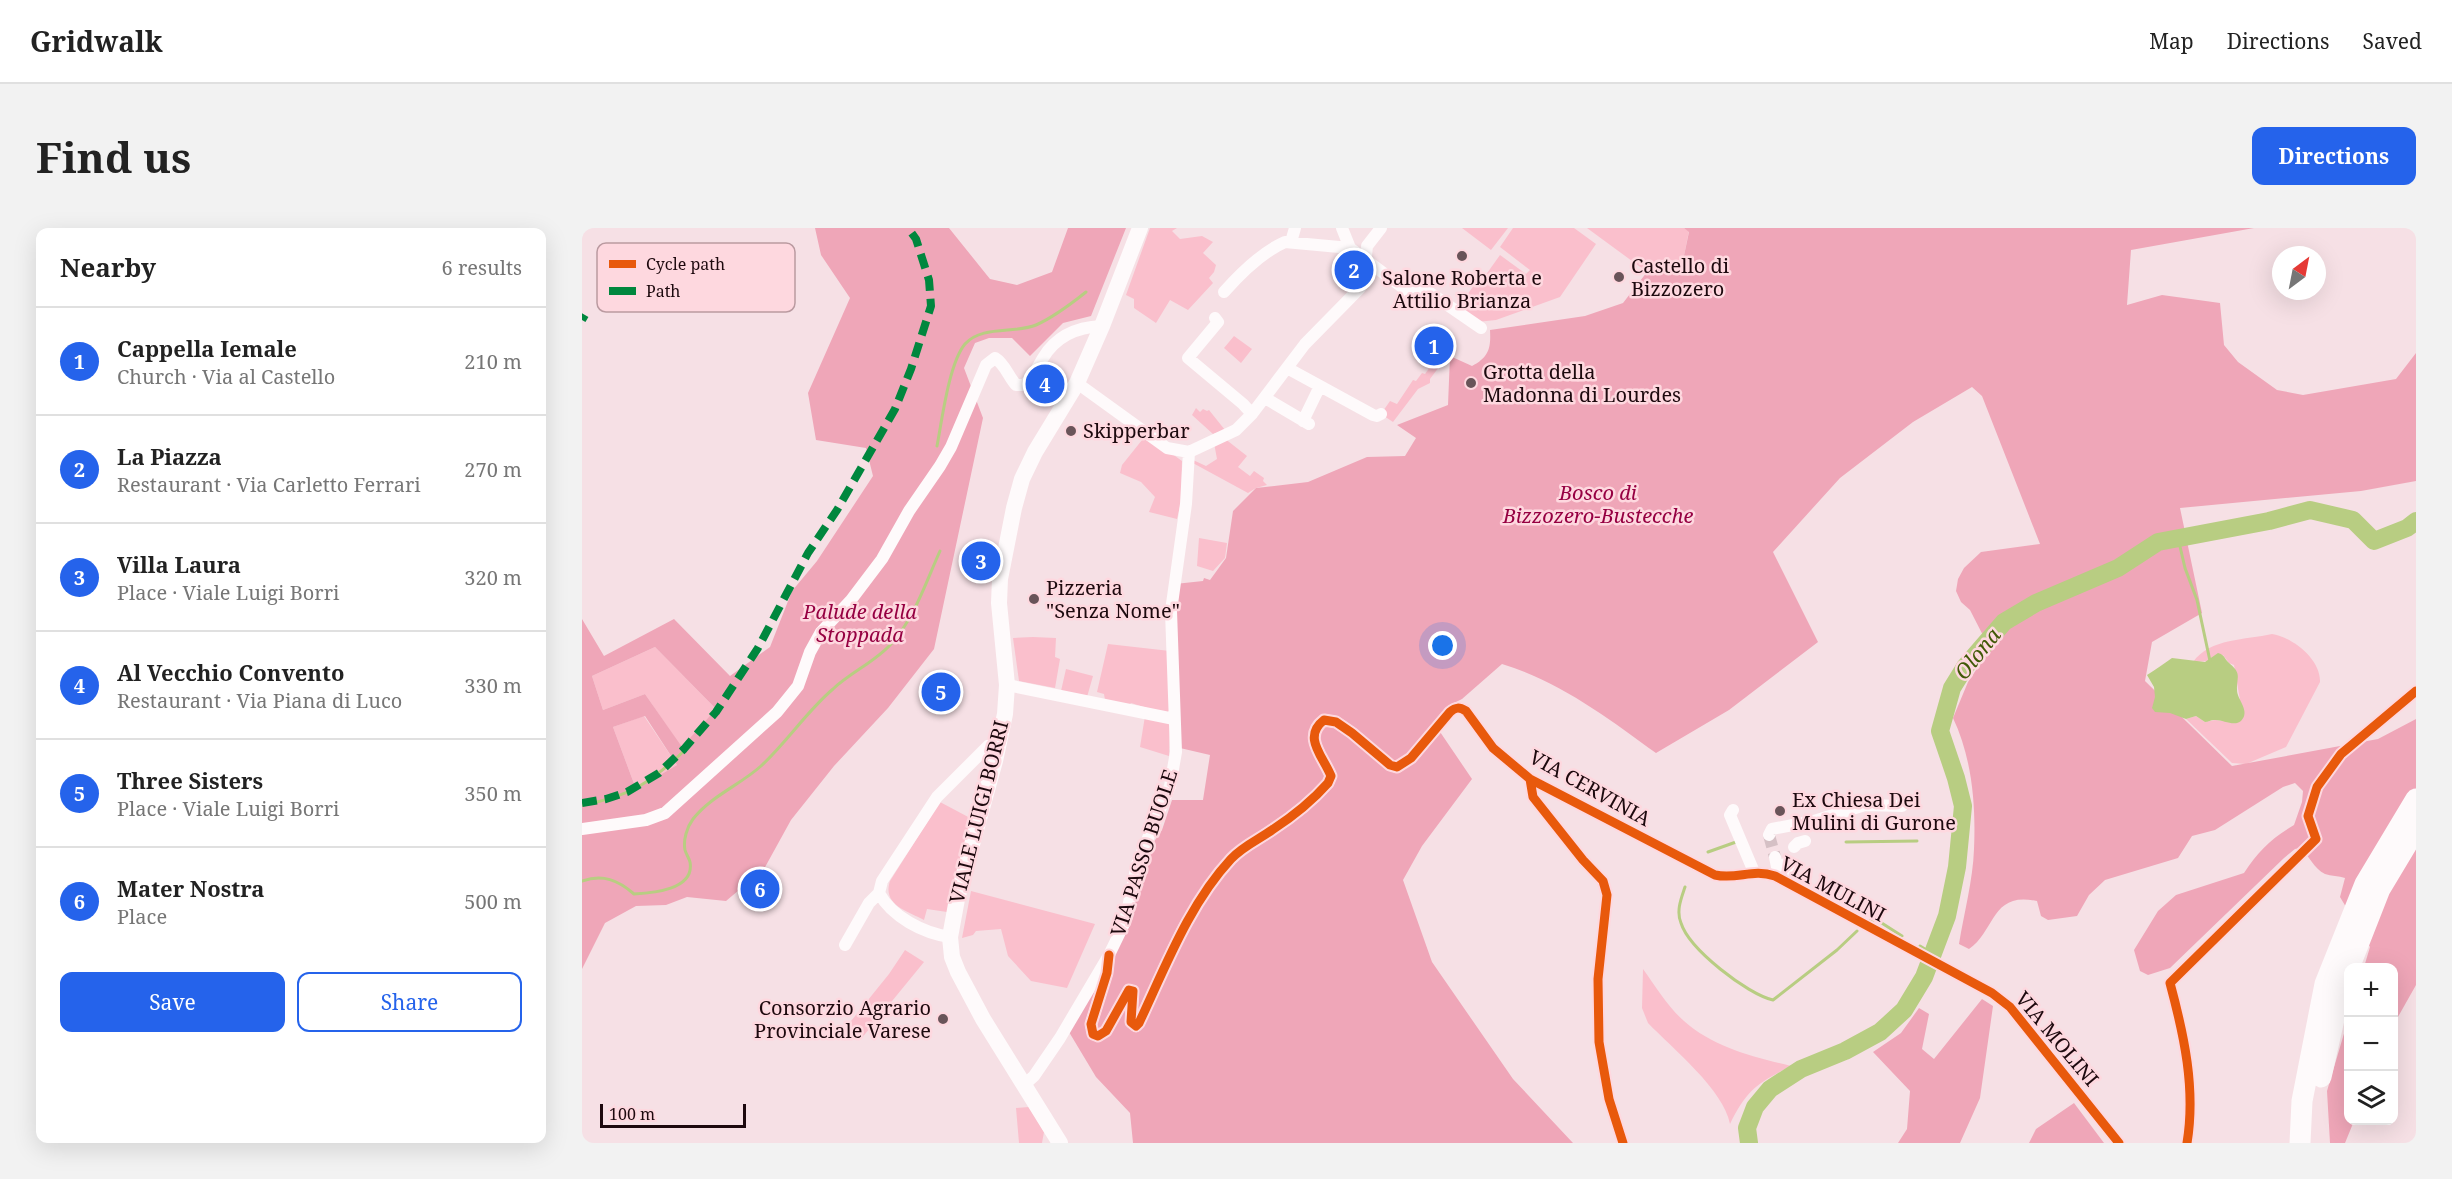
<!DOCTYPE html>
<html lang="en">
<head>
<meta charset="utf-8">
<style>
  :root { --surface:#fff; --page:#f2f2f2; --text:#222; --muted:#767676; --line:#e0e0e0; --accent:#2563eb }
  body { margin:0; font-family:"Noto Serif",serif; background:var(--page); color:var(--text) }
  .controls { position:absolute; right:18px; bottom:18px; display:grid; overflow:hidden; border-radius:12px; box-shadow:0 6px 24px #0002 }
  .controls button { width:54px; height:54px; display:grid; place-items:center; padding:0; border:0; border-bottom:2px solid var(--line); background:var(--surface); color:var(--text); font:30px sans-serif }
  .compass { position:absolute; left:1690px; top:18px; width:54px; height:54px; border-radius:50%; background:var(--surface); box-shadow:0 6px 24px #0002; rotate:32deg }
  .scale { position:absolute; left:18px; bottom:15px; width:146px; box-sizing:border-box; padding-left:6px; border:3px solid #1d090e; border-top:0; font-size:16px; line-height:21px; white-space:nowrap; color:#1d090e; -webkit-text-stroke:4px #fed8df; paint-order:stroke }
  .you { position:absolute; left:861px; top:418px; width:21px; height:21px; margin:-15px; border:4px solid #fff; border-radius:50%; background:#1a73e8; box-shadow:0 0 0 9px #1a73e833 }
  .badge { display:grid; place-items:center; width:39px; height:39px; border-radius:50%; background:var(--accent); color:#fff; font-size:20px; font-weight:700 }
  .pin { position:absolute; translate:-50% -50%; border:3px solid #fff; box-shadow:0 2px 6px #0006 }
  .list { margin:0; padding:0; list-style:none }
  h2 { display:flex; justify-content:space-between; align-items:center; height:78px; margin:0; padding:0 24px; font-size:26px }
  h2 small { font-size:20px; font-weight:400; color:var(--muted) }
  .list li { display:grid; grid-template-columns:39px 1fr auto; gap:18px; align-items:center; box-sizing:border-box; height:108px; padding:0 24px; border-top:2px solid var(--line) }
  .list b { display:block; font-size:22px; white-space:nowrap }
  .list p { margin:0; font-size:20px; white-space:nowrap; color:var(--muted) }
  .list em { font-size:20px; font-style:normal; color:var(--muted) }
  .actions { display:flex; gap:12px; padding:18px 24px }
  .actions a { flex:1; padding:14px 0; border:2px solid var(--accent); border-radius:12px; text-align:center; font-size:21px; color:var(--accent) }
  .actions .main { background:var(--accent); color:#fff }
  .icon { flex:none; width:33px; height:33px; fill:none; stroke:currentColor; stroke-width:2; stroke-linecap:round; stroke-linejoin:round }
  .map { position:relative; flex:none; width:1834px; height:915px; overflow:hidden; border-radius:12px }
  header { display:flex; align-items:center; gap:36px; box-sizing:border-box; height:84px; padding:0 30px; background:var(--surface); border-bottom:2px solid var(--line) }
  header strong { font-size:28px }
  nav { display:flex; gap:33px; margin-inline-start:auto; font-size:21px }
  .intro { display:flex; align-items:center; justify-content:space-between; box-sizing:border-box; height:144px; padding:0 36px }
  h1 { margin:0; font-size:42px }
  .button { padding:15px 27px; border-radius:12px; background:var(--accent); color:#fff; font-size:21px; font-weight:700 }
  main { display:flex; gap:36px; padding:0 36px }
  aside { flex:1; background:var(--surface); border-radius:12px; box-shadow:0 6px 24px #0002 }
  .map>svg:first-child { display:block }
  .green { fill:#fabfcc }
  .forest { fill:#efa6b8; fill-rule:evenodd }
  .water { fill:#b8cd82 }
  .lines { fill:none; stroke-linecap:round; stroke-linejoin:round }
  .stream { stroke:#b8cd82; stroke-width:3 }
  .river { stroke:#b8cd82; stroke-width:18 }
  .street-tunnel { stroke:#d5c0c5; stroke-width:12; stroke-dasharray:12 6; stroke-linecap:butt }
  .street { stroke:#fefafb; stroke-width:12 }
  .secondary { stroke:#fefafb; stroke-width:16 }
  .highway { stroke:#fefafb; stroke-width:21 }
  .quiet { stroke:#00873e; stroke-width:8; stroke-dasharray:15 8; stroke-linecap:butt }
  .cycleway-casing { stroke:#fed8df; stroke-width:13 }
  .cycleway { stroke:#e8590c; stroke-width:9 }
  .poi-dot { fill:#695459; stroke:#fed8df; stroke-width:2 }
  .labels { text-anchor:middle; stroke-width:5; stroke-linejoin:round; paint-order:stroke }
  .poi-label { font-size:20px; fill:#1d090e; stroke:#fed8df; text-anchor:start }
  .park-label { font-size:20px; font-style:italic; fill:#960042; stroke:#fed8df }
  .street-label { font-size:20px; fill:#1d090e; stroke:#fed8df }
  .water-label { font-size:21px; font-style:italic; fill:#415907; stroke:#fed8df }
  .key { fill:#fed8df; stroke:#ba9aa0; stroke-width:1.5 }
  .key-label { font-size:16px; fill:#1d090e }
</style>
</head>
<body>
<header>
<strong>Gridwalk</strong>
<nav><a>Map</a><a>Directions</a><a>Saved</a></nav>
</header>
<div class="intro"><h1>Find us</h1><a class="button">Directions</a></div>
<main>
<aside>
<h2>Nearby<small>6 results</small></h2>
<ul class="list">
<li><span class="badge">1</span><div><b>Cappella Iemale</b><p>Church · Via al Castello</p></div><em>210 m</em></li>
<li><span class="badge">2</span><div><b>La Piazza</b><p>Restaurant · Via Carletto Ferrari</p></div><em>270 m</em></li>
<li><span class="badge">3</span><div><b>Villa Laura</b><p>Place · Viale Luigi Borri</p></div><em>320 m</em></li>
<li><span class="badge">4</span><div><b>Al Vecchio Convento</b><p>Restaurant · Via Piana di Luco</p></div><em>330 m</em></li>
<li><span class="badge">5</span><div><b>Three Sisters</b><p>Place · Viale Luigi Borri</p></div><em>350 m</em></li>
<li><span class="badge">6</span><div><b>Mater Nostra</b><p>Place</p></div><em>500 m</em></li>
</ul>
<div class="actions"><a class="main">Save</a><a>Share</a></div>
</aside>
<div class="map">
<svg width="1834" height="915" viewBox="0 0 1834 915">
  <rect width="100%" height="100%" fill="#f6e0e5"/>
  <path class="green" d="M568,0H595L590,3L598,11L620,8L631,14L621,25L634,37L632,44L627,50L631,55L606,82L588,72L574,95L552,80V71L544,67Z
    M880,0H926L909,22Z
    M931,0H992L1014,16L978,69L914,92L895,94L875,81L900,46L903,48L918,27L944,46L948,42L918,19Z
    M1005,0H1102L1107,3L1100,37L1065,44Z
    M652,108L670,121L659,135L642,120Z
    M860,129L863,131L848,151V155L836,161L811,194L799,186L808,173L815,176L831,152L834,153L840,145L843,146L853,132L856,134Z
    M614,180L618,184L621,181L625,183L627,182L643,202L631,206L610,187Z
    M564,207L600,233L599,274L595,291L567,284L573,269L559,254L538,245L540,237Z
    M642,210L665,228L656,239L668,248L672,243L682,250L681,253L685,257L674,260L666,265L609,234L611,232L624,238L635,231L632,215Z
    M617,310L645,315L643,330L631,343L615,338Z
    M1690,406C1710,409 1739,431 1738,454L1704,519L1664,536L1650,535L1604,491L1614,488L1623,494L1633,492L1642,493L1658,472L1652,437L1647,435L1641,427L1628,433L1611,434C1628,410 1664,412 1690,406Z
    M451,409L474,410L473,429L478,431L473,460L437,453L431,410Z
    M526,416L588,423L589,482L585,486L549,475L546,478L523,472L522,466L515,464Z
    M73,419L134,481L100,520L63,466L21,482L10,448Z
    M484,441L511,448L505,469L479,463Z
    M62,488L95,537L54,561L31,499Z
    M563,488L588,495L587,528L558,519Z
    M358,574L390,591L365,684L345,681L342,692C325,683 300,677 308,653Z
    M389,663L513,696L485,760L449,753L426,728L419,701L394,703L391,707L380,710Z
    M323,722L342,734L279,811L265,798L307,746Z
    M1061,741C1074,759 1085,778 1102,793C1131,819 1171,829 1209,838C1176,855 1165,861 1148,896C1142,862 1090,820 1066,795L1060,780Z
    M447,879L462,904L460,915H437L434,880Z"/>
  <path class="forest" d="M233,0H367L408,51L435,57L470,44L486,0H544L509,88L481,95L448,128L430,110H407L393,115L382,140L401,190L352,421L306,480L252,538L209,592L182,641L144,673L105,669L84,677L54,678L23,695L0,741V391L22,428L92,391L148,448L188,419L210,363L235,333L291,248L284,220L234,212L226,165L268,70L239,27ZM73,419L134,481L100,519L63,466L21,482L10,448ZM63,488L95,537L54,561L31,499Z
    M1102,0H1672L1549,22L1545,77L1580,67L1638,75L1642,117L1656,134L1695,162L1721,167L1814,151L1834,125V253L1779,263L1598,280L1620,385L1570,414L1563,453L1650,538L1796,511L1834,491V757L1812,796V740L1782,739L1788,719L1758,669L1763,650C1757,648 1749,648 1743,646C1732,641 1727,627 1718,620L1713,621L1702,630L1588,740L1566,747L1558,743L1552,722L1576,683L1594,667L1662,645C1676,623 1690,610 1712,597L1720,574L1721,563L1713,555L1701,559L1633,602L1610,608L1596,630L1523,652L1507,667L1495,688L1466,692L1459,688L1455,673C1409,663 1414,702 1387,721L1377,716C1382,685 1391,652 1392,621C1394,577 1390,530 1371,490L1386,454L1408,421L1388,382L1379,374L1374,363L1376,351L1382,340L1399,324L1458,316L1400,168L1390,159L1331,194L1258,250L1191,324L1236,414L1147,482L1074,525C1026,490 977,453 920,436L880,471L866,478L852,495L890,551L840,618L821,652L850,734L931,851L991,915H551L548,885L514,849L487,804L536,703L558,634L580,602L590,572H621L628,527L598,520L593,356L621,353L622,350L628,352L644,330L651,283L674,260L726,254L785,229L823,228L834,210L815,197L866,177L868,128L890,138C907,129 909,120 908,102L1003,88L1041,75L1065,44L1100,37L1107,4Z
    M1400,771L1411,778L1398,870L1378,915H1316L1325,901L1328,863L1291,824L1319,805L1337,780L1347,786L1340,821L1352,831Z
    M1766,792V892L1772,893L1763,915H1748L1745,863Z
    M1492,875L1522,915H1447L1454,901Z"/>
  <path class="water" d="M1636,425C1643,427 1642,430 1646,434C1660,446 1655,447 1655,462C1655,472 1669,483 1659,493C1652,499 1640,491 1632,492C1629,492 1626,494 1623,494L1614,488L1604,491L1588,485L1573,484L1570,480L1573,469L1572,459L1565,447C1574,441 1582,436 1590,430L1623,434Z"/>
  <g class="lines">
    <path class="stream" d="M355,218C360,192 367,135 383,116C400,97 433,106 454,97C472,89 489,76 504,64
      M1596,310L1603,340L1615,372L1628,433
      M0,577C47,569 68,555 102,523
      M1264,614L1335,613
      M1126,624L1154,614
      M0,653C21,646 36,652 52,666C70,665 113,662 108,634C107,630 104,626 103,622C101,612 105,599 111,591C129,568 158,557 179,538C205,514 225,483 251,461C269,444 293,434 309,416C332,391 344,354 358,323
      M1103,659C1099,671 1094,683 1099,695C1107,721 1165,766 1191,772L1255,722L1275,703
      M1286,693L1295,692L1320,708
      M1338,718L1351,726"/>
    <path class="river" d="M1167,915L1165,900L1173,879L1188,861L1219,841L1263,823L1298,804L1322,782L1342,749L1365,688L1375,639L1381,578L1374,550L1358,503L1370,460L1383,439L1422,394L1454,375L1536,340L1576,314L1687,293L1728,282L1771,292L1792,313L1825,300L1834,293"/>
    <path class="street-tunnel" d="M1187,607L1193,629"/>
    <path class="street" d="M760,0L768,20L824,62L835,56L899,100
      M709,14L713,0
      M642,64C658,46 680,24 703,14L768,20
      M633,90L636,94L606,130L661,176L670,186
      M705,140L738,158L721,193
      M495,155L585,220L607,224L654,202L670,186L723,116L778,60L782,47L785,18L799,0
      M738,158L791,187L795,188L799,186
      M683,170L727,196
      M425,457L592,491
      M1151,582L1148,587L1172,644
      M0,601L64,592L83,585L195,484L216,458L228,424L239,404L269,372L300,331L327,283L358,238L369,219L404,137L413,130C423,136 426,148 434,157H442C451,150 455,140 461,130C474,108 495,99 520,98
      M1187,607L1190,601L1232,593L1283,577L1320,578
      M1212,619L1216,615L1223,613
      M1193,629L1195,639
      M1203,636C1212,640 1214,649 1210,657
      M368,709C341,705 310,689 297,665L300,653L355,569L406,518L417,514
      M263,717L287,675L297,665
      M527,727L525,745L509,796L511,806L516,808L524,803L547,762L551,763L549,794L554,798L557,795C583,740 607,676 649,631C661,618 676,612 690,602C710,589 731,572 746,555L749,548C741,528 720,509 742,492L754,494L770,505L808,537L815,539L829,530L868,484C874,479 877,479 884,483L911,520L948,551L1133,647C1156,652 1170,640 1193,648L1410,765L1428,779L1537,915
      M442,857L452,848L478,810L527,727L543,694L555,636L588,558L594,524L589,383L604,276L607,224"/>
    <path class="secondary" d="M478,915L401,791L376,744L370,729L368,709L375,671L413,533L423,486L425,457L417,375L418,351L432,280L440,251L453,224L495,155L520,98L558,0"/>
    <path class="highway" d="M1767,740L1798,661L1834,601
      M1739,849L1759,760L1766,740
      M1718,915L1720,873L1743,756L1783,656L1834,571"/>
    <path class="quiet" d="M0,92L3,87
      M0,575L24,571L45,564L77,545L102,521L134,484L176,420L226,325L255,282L313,181L329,141L349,78L347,52L334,11L326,0"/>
    <defs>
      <path id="cycleway" d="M948,551L951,569L1001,632L1021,653L1025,667L1016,751L1017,814L1027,871L1041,915
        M527,727L525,745L509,796L511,806L516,808L524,803L547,762L551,763L549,794L554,798L557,795C583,740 607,676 649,631C661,618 676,612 690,602C710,589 731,572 746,555L749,548C741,528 720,509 742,492L754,494L770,505L808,537L815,539L829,530L868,484C874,479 877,479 884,483L911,520L948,551L1133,647C1156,652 1170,640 1193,648L1410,765L1428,779L1537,915
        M1605,915C1614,861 1602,807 1588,755L1734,611L1726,588L1735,559L1759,526L1834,463"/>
    </defs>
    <use href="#cycleway" class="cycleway-casing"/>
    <use href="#cycleway" class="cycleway"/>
  </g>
  <g class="poi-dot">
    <circle cx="880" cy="28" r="6"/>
    <circle cx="1037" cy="49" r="6"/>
    <circle cx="889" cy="155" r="6"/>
    <circle cx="489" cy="203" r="6"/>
    <circle cx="452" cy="371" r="6"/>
    <circle cx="1198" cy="583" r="6"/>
    <circle cx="361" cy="791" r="6"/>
  </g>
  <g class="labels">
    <g class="poi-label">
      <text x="1049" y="45">Castello di<tspan x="1049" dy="23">Bizzozero</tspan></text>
      <text x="880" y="57" text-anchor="middle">Salone Roberta e<tspan x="880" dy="23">Attilio Brianza</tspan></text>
      <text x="901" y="151">Grotta della<tspan x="901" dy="23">Madonna di Lourdes</tspan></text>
      <text x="501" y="210">Skipperbar</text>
      <text x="464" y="367">Pizzeria<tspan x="464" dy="23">"Senza Nome"</tspan></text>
      <text x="1210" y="579">Ex Chiesa Dei<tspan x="1210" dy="23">Mulini di Gurone</tspan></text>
      <text x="349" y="787" text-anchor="end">Consorzio Agrario<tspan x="349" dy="23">Provinciale Varese</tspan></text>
    </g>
    <g class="park-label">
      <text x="1016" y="272">Bosco di<tspan x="1016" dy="23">Bizzozero-Bustecche</tspan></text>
      <text x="278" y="391">Palude della<tspan x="278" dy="23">Stoppada</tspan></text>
    </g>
    <g class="street-label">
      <text transform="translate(1008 560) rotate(29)" y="7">VIA CERVINIA</text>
      <text transform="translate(397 584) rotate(-76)" y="7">VIALE LUIGI BORRI</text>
      <text transform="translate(562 625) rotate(-72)" y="7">VIA PASSO BUOLE</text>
      <text transform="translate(1251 661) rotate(28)" y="7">VIA MULINI</text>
      <text transform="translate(1475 811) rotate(50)" y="7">VIA MOLINI</text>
    </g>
    <g class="water-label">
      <text transform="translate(1396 426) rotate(-51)" y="7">Olona</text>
    </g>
  </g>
  <rect x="15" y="15" width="198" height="69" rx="9" class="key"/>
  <rect x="27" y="32" width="27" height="8" fill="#e8590c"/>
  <rect x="27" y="59" width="27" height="8" fill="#00873e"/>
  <g class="key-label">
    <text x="64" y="42">Cycle path</text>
    <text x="64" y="69">Path</text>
  </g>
</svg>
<div class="controls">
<button>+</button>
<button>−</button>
<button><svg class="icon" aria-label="layers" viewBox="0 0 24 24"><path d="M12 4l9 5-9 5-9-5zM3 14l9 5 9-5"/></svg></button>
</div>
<svg class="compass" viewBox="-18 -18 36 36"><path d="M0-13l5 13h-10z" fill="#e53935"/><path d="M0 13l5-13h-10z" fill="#767676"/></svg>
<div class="scale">100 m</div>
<div class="you"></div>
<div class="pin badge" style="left:852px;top:118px">1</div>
<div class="pin badge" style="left:772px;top:42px">2</div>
<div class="pin badge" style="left:399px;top:333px">3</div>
<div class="pin badge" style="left:463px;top:156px">4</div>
<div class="pin badge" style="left:359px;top:464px">5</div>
<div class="pin badge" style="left:178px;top:661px">6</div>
</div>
</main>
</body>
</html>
